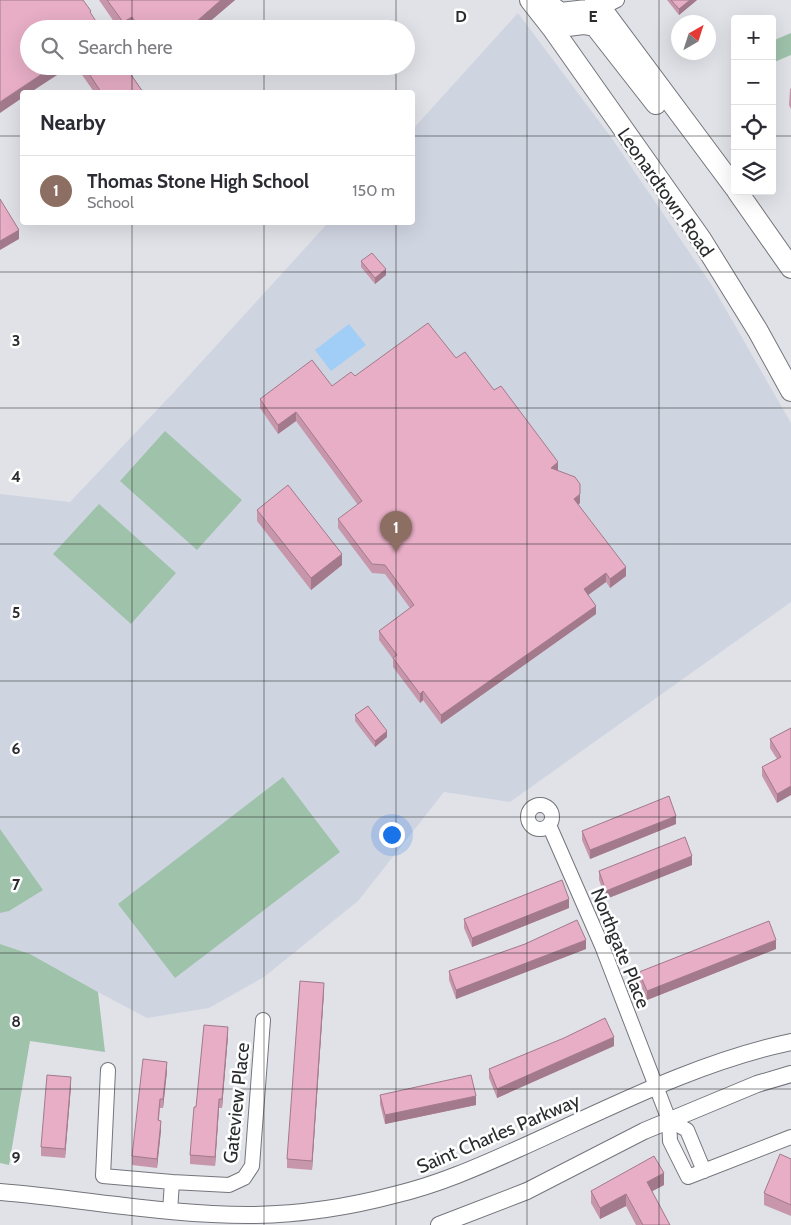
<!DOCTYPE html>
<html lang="en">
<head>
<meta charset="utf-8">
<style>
  :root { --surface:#fff; --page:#f2f2f3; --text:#2b2b33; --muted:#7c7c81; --line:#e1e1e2; --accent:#0b8043 }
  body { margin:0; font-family:Cabin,sans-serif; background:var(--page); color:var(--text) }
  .controls { position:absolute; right:15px; top:15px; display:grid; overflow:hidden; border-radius:5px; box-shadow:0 5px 20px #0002 }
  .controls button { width:45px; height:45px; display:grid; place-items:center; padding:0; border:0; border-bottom:1px solid var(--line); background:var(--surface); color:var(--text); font:25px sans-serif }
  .compass { position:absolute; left:671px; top:15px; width:45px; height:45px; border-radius:50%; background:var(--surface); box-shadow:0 5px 20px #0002; rotate:39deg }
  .you { position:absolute; left:391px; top:834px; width:18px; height:18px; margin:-12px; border:4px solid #fff; border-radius:50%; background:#1a73e8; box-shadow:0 0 0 8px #1a73e833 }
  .badge { display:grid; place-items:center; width:32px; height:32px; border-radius:50%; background:var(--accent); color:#fff; font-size:16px; font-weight:700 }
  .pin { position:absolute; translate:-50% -41px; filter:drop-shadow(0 1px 2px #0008) }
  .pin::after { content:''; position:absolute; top:26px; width:18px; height:15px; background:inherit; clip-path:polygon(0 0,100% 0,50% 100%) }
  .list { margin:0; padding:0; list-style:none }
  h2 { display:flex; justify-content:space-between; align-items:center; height:65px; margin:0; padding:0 20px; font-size:21px }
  h2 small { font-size:16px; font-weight:400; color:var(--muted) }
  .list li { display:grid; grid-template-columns:32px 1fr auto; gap:15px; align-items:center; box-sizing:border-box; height:70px; padding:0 20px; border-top:1px solid var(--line) }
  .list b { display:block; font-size:19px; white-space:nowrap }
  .list p { margin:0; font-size:16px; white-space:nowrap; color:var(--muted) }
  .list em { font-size:16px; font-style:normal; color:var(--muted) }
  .icon { flex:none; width:28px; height:28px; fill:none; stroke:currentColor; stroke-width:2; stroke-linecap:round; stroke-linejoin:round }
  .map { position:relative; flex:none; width:791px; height:1225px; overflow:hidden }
  .search { position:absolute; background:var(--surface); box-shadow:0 5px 20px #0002; left:20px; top:20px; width:395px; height:55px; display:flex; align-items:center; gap:12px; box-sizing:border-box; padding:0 18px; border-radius:28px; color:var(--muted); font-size:19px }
  .panel { position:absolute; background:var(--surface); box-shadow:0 5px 20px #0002; left:20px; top:90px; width:395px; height:135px; border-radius:5px }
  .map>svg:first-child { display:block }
  .built { fill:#cfd4e1 }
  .green { fill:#9fc2ab }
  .water { fill:#a1cef6 }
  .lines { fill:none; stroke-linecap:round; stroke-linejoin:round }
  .minor-casing { stroke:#73757b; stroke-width:16 }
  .major-casing { stroke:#73757b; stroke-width:18 }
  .highway-casing { stroke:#73757b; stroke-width:22 }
  .minor { stroke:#fff; stroke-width:14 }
  .major { stroke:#fff; stroke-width:16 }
  .highway { stroke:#fff; stroke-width:20 }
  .wall { fill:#c796aa }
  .shaded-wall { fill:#a27a8b }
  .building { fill:#e7aec6; stroke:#a27a8b }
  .grid { fill:none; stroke:#2b2c2e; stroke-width:1; stroke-opacity:0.55 }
  .labels { text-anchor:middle; stroke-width:5; stroke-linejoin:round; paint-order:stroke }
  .street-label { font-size:19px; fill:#2b2c2e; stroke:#fff }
  .grid-label { font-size:16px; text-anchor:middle; font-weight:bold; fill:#2b2c2e; stroke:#fff; stroke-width:5; stroke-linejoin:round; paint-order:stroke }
</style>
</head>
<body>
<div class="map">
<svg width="791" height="1225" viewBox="0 0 791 1225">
  <rect width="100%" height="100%" fill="#e0e2e8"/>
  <path class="built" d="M518,13L613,140L713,287L791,423V602L510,802L444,792L358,901L264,977L209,1008L147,1018L98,992L30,954L0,944V494L70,502L174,392L328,223L412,222L413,129Z"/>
  <path class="green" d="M791,33V55L772,63V41Z
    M165,431L242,500L197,550L120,481Z
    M99,504L176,573L131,624L53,554Z
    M283,777L340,852L175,978L118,904Z
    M0,829L43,890L9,911L0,913Z
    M0,944L30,954L98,992L105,1052L30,1041L9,1165L0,1163Z"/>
  <path class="water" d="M349,324L366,345L331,371L315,350Z"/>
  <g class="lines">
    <defs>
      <path id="minor" d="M601,8L617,0
        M528 817a12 12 0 1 1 24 0a12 12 0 1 1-24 0Z
        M549,825L602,946L669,1120L670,1141L688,1177L791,1137
        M108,1070L103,1176L172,1182
        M669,1120L687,1130L704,1171
        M170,1211L172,1182L229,1185L244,1178L252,1166L263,1020"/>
      <path id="major" d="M0,1192C85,1199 170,1216 255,1215C303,1214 349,1207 394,1195C437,1185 478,1167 518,1149C607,1109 696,1062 791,1042
        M439,1225L527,1191L644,1131L757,1084L791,1074"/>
      <path id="highway" d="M530,0L552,28L701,239L758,331L791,391
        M544,0L560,13L587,10
        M595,0L735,188
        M552,28L583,24L595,26L656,104
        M737,191L791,268"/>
    </defs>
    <use href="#minor" class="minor-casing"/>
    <use href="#major" class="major-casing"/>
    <use href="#highway" class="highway-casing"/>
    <use href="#minor" class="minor"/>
    <use href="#major" class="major"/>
    <use href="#highway" class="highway"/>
  </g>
  <path class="wall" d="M99,0H235L201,29H132V28L130,29H119Z
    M667,0H697L679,15Z
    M76,66H125L143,92H94Z
    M791,88V109L789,105L790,89Z
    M361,261L386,275L375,284L361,267Z
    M456,358L494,390L558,471L580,503L578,505L626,576L610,588L606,582L588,595L596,614L441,724L423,700L420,703L393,667V659L379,640V631L410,608L385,574L372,573L338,528V519L358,505L296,421L278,434L260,408V399L332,386L355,376Z
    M257,510L342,565L311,590L257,521Z
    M355,715L387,737L375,747L355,721Z
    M791,728L777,803L762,776V767L777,759L770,748V739Z
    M676,824L590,859L582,840V831Z
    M692,865L606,899L599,880V871Z
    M569,908L472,947L464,928V919Z
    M586,949L456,999L449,980V971Z
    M776,949L647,1000L639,981V972Z
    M324,992L312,1170L287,1168V1159Z
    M228,1036L222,1108H219L215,1166L190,1164V1155L196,1107Z
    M614,1046L497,1098L489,1078V1069Z
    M167,1071L163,1108H160L159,1120L161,1130L157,1168L132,1165V1156Z
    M71,1086L65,1158L41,1156V1147Z
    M380,1095L476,1105L385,1124L380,1104Z
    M791,1159V1216L764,1205V1193Z
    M664,1185L652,1191L670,1225H636L626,1206L600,1219L591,1203V1191Z"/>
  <path class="shaded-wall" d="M221,0H235L201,29H188Z
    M690,0H697L679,15V9Z
    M132,17V28L123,29V22Z
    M54,66H71L31,92H22V98L0,113V102Z
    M19,230V239L0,250V241Z
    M386,269V275L375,284V278Z
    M296,412V421L278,434V425Z
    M558,462V471L551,468Z
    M580,494V503L574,508V499Z
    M342,554V565L311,590V578Z
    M626,567V576L610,588V579Z
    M606,573V582L584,598V589Z
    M596,606V614L441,724V715Z
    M423,691V700L420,703V694Z
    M387,731V737L375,747V741Z
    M791,786V795L777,803V794Z
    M676,816V824L590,859V850Z
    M692,856V865L606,899V891Z
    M569,899V908L472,947V938Z
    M586,940V949L456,999V990Z
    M776,940V949L647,1000V991Z
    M324,983V992L312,1170V1161Z
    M228,1027V1036L222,1108V1099Z
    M614,1037V1046L497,1098V1089Z
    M167,1062V1071L163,1108V1099Z
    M71,1077V1086L65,1158V1149Z
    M476,1096V1105L385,1124V1115Z
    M219,1099V1108L215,1166V1157Z
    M161,1121V1130L157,1168V1159Z
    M664,1173V1185L647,1194V1182Z
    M626,1194V1206L600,1219V1208Z"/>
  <path class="building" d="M0,0H83L91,11L90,12L101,29H29V66H54L0,102Z
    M107,0H221L188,29H141L132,17L123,22Z
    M671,0H690L679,9Z
    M84,66H125L143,92H101Z
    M0,199L19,230L0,241Z
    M372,253L386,269L375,278L361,261Z
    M428,323L456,358L465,352L494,390L501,386L558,462L551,468L575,477L580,484V494L574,499L626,567L610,579L606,573L584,589L596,606L441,715L423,691L420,694L393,658L397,655L379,631L414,605L385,565L372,564L338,519L362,501L296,412L278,425L260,399L312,360L332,386L351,372L355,376Z
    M288,485L342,554L311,578L257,510Z
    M368,706L387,731L375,741L355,715Z
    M791,728V786L777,794L762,767L781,757L770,739Z
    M669,796L676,816L590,850L582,831Z
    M685,837L692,856L606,891L599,871Z
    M562,880L569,899L472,938L464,919Z
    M577,920L586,940L456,990L449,971L525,944Z
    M769,921L776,940L647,991L639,972Z
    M300,981L324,983L312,1161L287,1159Z
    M605,1018L614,1037L497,1089L489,1069L564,1038Z
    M204,1025L228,1027L222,1099H219L215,1157L190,1155L194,1107H196Z
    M143,1059L167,1062L163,1099H160L158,1120L161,1121L157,1159L132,1156Z
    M47,1075L71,1077L65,1149L41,1147Z
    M471,1075L476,1096L385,1115L380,1095Z
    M780,1154L791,1159V1205L764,1193Z
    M654,1156L664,1173L647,1182L670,1225H643L626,1194L600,1208L591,1191Z"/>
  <path class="grid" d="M132,0V29M264,0V29M396,0V29M527,0V1225M659,0V1225M132,66V92M264,66V92M396,66V92M0,136H22M412,136H735M772,136H791M132,222V1225M264,222V1225M396,222V1225M0,272H791M0,408H791M0,544H791M0,681H791M0,817H791M0,953H791M0,1089H791"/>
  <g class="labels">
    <g class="street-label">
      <text transform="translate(666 192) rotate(55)" y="7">Leonardtown Road</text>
      <text transform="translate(621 948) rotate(68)" y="7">Northgate Place</text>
      <text transform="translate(236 1103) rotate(-84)" y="7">Gateview Place</text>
      <text transform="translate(498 1133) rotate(-23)" y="7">Saint Charles Parkway</text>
    </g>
  </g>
  <g class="grid-label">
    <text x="461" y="22">D</text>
    <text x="593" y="22">E</text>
    <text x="16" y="346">3</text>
    <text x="16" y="482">4</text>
    <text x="16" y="618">5</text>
    <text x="16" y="754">6</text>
    <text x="16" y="890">7</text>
    <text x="16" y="1027">8</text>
    <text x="16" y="1163">9</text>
  </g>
</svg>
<div class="controls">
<button>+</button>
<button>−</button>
<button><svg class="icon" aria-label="locate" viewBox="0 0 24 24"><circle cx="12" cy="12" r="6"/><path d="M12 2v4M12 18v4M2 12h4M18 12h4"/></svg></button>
<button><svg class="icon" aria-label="layers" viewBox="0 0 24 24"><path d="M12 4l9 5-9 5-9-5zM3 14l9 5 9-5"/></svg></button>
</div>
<svg class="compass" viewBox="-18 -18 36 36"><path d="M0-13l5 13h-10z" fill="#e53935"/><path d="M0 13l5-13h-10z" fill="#7c7c81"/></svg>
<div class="you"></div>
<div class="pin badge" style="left:396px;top:552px;background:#8d6e63">1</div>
<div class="search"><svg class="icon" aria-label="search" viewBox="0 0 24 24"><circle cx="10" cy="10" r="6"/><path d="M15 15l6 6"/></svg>Search here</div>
<section class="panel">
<h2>Nearby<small></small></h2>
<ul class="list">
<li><span class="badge" style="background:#8d6e63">1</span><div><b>Thomas Stone High School</b><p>School</p></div><em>150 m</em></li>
</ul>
</section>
</div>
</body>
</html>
